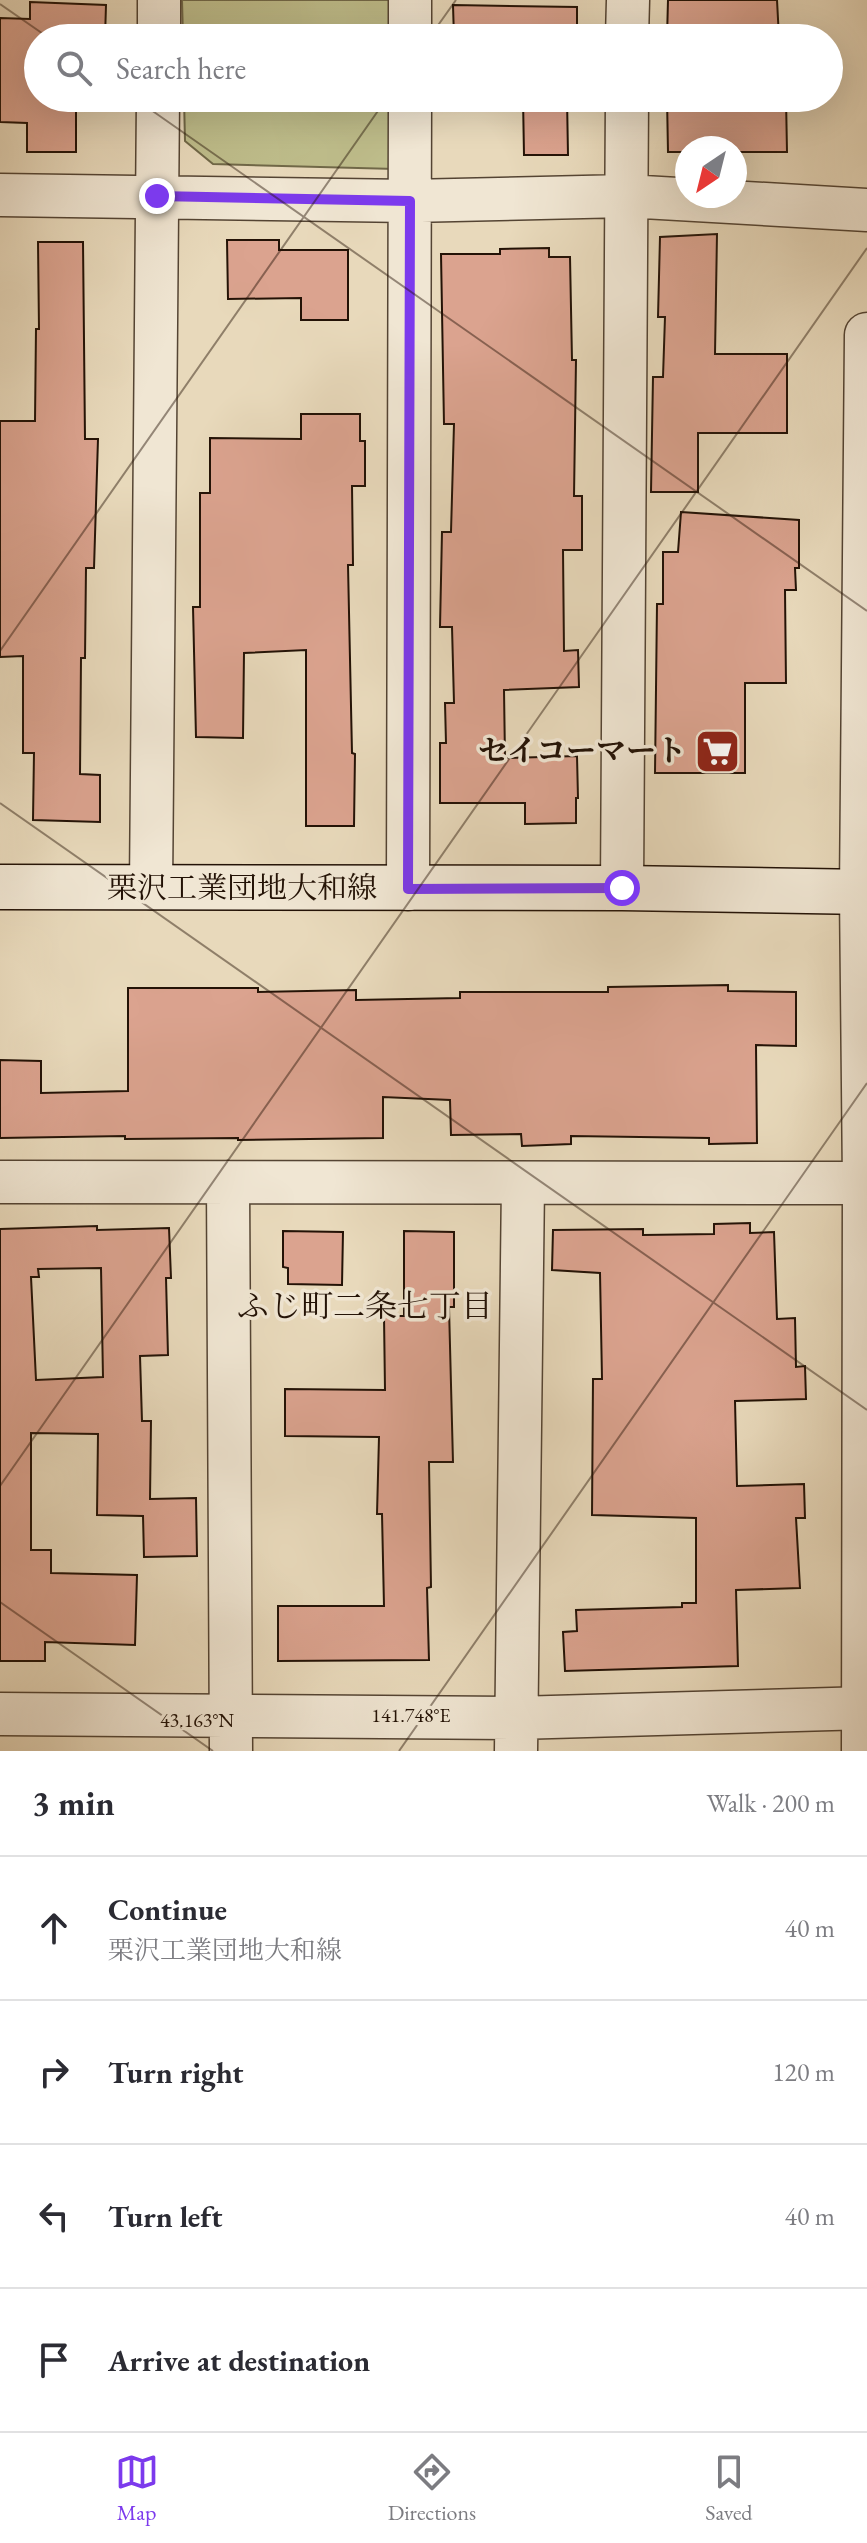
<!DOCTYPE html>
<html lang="en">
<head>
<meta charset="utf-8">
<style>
  :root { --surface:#fff; --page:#f7f7f7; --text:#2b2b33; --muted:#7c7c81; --line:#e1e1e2; --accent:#7c3aed }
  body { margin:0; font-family:"EB Garamond","Noto Serif JP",serif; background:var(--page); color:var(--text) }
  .compass { position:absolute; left:675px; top:136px; width:72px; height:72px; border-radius:50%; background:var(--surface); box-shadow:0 8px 32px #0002; rotate:215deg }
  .stop { position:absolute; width:24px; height:24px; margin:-18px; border:6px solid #7c3aed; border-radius:50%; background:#fff }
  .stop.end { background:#7c3aed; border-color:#fff; box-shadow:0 2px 8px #0008 }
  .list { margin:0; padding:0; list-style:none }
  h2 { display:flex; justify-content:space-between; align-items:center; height:104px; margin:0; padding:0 32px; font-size:34px }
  h2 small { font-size:26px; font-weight:400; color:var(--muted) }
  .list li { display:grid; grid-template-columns:52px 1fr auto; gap:24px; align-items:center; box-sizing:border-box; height:144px; padding:0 32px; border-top:2px solid var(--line) }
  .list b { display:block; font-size:30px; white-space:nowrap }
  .list p { margin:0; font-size:26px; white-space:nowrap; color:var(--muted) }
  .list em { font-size:26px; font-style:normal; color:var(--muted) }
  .icon { flex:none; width:44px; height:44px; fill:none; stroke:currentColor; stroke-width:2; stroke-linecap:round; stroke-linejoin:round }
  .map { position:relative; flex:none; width:867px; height:1751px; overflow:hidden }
  .search { position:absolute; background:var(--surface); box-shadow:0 8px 32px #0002; left:24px; right:24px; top:24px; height:88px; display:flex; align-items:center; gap:20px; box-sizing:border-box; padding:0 28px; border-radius:44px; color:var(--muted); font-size:30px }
  .sheet { height:680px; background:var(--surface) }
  nav { display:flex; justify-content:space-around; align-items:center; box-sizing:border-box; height:112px; border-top:2px solid var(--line); background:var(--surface); font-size:22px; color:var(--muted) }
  nav a { display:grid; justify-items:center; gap:4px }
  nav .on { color:var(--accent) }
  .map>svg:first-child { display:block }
  .green { fill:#bebd8b; stroke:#706848; stroke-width:2 }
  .building { fill:#dba38f; stroke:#231206; stroke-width:2; fill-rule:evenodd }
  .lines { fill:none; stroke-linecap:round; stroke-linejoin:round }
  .minor-casing { stroke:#544433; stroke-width:45 }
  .tertiary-casing { stroke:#544433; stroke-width:47 }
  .secondary-casing { stroke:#231206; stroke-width:47 }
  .minor { stroke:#f0e6d3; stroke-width:42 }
  .tertiary { stroke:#f0e6d3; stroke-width:44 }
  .secondary { stroke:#f0e6d3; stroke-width:44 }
  .route { stroke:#7c3aed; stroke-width:10 }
  .ticks { fill:none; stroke:#231206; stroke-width:2; stroke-opacity:0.45 }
  .labels { text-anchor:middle; stroke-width:7; stroke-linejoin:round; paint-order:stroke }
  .poi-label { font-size:30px; font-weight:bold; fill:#231206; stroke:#f0e6d3; text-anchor:end }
  .street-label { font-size:30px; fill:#231206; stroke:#f0e6d3 }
  .neighbourhood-label { font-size:32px; fill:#231206; stroke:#f0e6d3 }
  .ticks-label { font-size:20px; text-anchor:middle; fill:#231206; stroke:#f0e6d3; stroke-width:7; stroke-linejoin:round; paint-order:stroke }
</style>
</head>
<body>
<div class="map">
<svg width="867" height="1751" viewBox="0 0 867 1751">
  <rect width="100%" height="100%" fill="#e8d9bb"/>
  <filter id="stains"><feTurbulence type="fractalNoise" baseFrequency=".0025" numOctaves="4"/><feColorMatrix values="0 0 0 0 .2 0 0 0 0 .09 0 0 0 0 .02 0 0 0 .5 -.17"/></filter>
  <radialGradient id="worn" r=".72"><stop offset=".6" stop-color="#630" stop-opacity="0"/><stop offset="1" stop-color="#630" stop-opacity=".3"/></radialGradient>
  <path class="green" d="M182,0H391L392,38H183Z
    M184,98H393L395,169L213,164L185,141Z"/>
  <path class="building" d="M668,0H777L779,38H667Z
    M30,2L106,5L105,38H38V98H76V152H27V123L0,122V18L30,19Z
    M453,5L577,7V38H454Z
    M523,98H567L568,155H524Z
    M667,98H786L787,152H735V148H687V152H668Z
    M717,234L715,354H787V433H698V492H651L653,377H663L665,317H658L660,237Z
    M227,240H279V250H348V320H301V298L228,299Z
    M38,242H83L85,439H98L94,568H86L85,658H81L80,774L100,775V822L33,820L34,753H23V656L0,657V421H35L36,329H39Z
    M549,248V257H570L572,360H576L574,496H582V550H563L564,651L578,650L579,687L504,690L505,758L577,756L578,798H576V823L525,824V803H440V743H446L445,703H454L452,627H440L442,532H451L454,424H444L441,254H500V249Z
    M301,414H360V441H365V486H352L353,565H348L352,753L355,754L354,826H306V650L244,653L243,738L196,737L193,607H200V493H210V438L301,439Z
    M681,512L799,520V568H795L796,590H785L786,683H745V773H655L657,604H663V552H678Z
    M728,985V991L796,992V1046L756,1045L757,1143L709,1144V1138L571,1136V1144L522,1146L521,1134L451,1135L450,1100L383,1097V1138L238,1140V1138L125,1139V1136L0,1138V1060L41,1061V1093L128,1091V988H258V992L356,990V1000L460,998V992H608V987Z
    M750,1223V1233L774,1232L777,1319L795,1318L796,1367L805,1366L806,1399L735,1401L737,1486L804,1484L805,1518H796L800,1588L736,1590L738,1666L565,1671L563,1632L577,1631L576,1610L682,1607V1603H696V1518L592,1515L593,1379H602L600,1273L552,1270L553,1230L643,1229V1235L714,1234V1224Z
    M97,1226V1230L169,1228L171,1278H166L168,1355L140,1356L142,1421H151L150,1499L196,1498L197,1556L144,1557L143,1516L97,1515L98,1434L31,1433V1550H51V1573L137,1575L135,1645L45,1642V1661H0V1229ZM101,1268L103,1377L36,1380L31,1277H39L38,1269Z
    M283,1231L343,1232L342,1285L288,1284V1268L283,1267Z
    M404,1231L454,1232V1307H449L453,1462H429L431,1587L427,1588L429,1660L278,1661V1606H384L382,1514H377L379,1437L285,1436V1389L385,1390L384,1316H404Z"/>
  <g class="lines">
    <defs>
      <path id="minor" d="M159,38V0
        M410,38V0
        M627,38L628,0
        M0,195L410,201L626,196L867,210
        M151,888L158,98
        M622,888L627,98
        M408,889L410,98
        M0,1182L867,1183
        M228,1182L231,1751
        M0,1714L516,1718L867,1708
        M516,1751L523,1183"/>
      <path id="tertiary" d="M864,1751L865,1183L862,892L867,335"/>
      <path id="secondary" d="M0,887L622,888L867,892"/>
    </defs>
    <use href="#minor" class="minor-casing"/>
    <use href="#tertiary" class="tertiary-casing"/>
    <use href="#secondary" class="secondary-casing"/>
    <use href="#minor" class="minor"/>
    <use href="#tertiary" class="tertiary"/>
    <use href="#secondary" class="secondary"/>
  </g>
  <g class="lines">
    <path class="route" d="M157,196L410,201L408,889L622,888"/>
  </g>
  <path class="ticks" d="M0,4L49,38M429,38L456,0M134,98L867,611M0,651L387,98M0,803L867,1410M0,1486L867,248M0,1602L213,1751M399,1751L867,1083"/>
  <defs>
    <symbol id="supermarket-square" viewBox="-11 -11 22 22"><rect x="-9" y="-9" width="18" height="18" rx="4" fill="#8f2418" stroke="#f0e6d3"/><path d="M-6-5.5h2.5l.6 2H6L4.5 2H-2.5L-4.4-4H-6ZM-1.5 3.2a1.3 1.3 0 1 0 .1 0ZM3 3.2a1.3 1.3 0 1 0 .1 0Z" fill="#fff"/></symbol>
  </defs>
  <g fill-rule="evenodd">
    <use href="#supermarket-square" x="692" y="726" width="51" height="51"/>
  </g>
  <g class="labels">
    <g class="poi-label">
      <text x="686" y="761">セイコーマート</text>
    </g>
    <g class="street-label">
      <text x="242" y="898">栗沢工業団地大和線</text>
    </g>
    <g class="neighbourhood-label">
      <text x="365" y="1317">ふじ町二条七丁目</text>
    </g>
  </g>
  <g class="ticks-label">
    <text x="411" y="1722">141.748°E</text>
    <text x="197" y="1727">43.163°N</text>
  </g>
  <rect width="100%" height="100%" filter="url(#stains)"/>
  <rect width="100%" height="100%" fill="url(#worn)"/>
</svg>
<svg class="compass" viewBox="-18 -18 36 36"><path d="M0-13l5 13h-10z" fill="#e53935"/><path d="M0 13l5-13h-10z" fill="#7c7c81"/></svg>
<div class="stop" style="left:622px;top:888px"></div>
<div class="stop end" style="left:157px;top:196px"></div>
<div class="search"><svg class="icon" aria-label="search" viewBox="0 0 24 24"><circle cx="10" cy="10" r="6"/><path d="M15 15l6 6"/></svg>Search here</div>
</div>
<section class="sheet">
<h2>3 min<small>Walk · 200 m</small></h2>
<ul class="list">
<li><svg class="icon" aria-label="ahead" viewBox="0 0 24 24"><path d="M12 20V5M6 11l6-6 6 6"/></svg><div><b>Continue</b><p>栗沢工業団地大和線</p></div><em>40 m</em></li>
<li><svg class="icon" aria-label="right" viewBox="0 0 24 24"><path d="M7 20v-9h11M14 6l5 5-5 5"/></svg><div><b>Turn right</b></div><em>120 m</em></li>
<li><svg class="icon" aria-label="left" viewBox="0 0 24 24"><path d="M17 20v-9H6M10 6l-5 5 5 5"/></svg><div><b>Turn left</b></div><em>40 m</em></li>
<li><svg class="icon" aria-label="arrive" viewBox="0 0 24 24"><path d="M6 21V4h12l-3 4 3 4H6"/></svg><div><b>Arrive at destination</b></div></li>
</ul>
</section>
<nav>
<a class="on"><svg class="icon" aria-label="map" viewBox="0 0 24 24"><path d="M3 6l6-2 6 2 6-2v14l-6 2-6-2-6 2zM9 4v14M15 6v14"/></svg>Map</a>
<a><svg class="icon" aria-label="directions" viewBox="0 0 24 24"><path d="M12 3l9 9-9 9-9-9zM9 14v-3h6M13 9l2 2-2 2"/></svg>Directions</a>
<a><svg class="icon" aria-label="saved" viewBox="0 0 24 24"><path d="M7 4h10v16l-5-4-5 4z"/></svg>Saved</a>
</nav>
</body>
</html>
